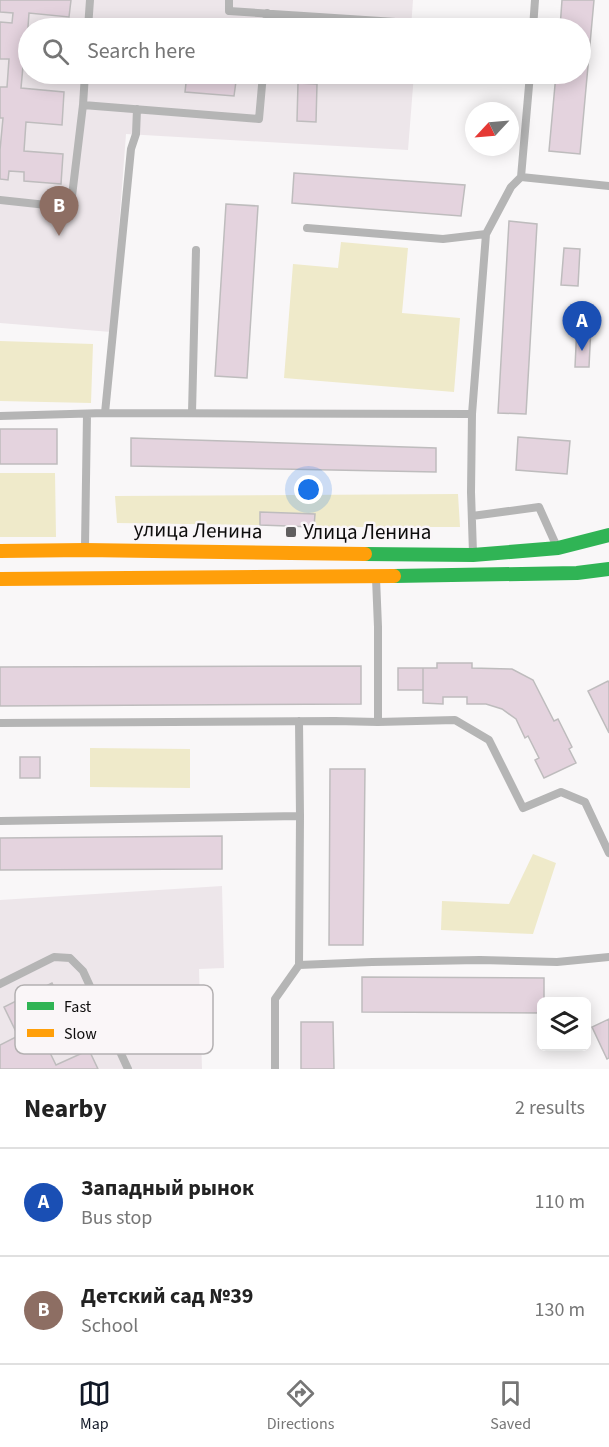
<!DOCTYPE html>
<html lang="en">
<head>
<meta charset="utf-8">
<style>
  :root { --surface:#fff; --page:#f2f2f2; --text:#222; --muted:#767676; --line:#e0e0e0; --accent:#111827 }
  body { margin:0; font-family:"Source Sans 3",sans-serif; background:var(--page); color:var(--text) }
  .controls { position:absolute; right:18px; bottom:18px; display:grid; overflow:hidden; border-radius:9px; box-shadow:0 3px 15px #0003 }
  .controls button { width:54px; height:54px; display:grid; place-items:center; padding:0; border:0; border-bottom:2px solid var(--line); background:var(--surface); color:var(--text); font:30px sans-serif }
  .compass { position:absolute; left:465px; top:102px; width:54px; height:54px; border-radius:50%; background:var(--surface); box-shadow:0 3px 15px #0003; rotate:244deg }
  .you { position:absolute; left:309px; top:490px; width:21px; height:21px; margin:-15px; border:4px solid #fff; border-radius:50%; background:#1a73e8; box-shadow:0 0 0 9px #1a73e833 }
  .badge { display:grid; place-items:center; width:39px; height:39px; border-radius:50%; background:var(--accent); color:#fff; font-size:20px; font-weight:700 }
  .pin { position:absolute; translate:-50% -50px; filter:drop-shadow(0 2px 3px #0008) }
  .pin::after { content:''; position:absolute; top:32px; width:21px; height:18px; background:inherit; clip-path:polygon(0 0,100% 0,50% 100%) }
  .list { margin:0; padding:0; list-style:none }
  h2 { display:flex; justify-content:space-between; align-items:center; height:78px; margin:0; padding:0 24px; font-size:26px }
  h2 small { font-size:20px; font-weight:400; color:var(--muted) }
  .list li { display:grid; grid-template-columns:39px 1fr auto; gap:18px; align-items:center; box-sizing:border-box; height:108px; padding:0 24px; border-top:2px solid var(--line) }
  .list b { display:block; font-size:22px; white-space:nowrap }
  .list p { margin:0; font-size:20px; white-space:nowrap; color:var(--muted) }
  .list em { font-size:20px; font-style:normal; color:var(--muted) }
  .icon { flex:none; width:33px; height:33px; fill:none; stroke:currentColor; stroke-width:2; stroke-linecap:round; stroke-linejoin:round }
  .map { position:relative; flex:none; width:609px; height:1069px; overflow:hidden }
  .search { position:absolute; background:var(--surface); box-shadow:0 3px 15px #0003; left:18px; right:18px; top:18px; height:66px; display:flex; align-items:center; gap:15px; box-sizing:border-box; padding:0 21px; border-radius:33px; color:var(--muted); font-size:22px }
  .sheet { height:294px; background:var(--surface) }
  nav { display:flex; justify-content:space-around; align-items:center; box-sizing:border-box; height:84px; border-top:2px solid var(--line); background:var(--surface); font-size:16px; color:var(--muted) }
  nav a { display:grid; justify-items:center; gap:3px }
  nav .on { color:var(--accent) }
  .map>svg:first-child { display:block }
  .built { fill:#ede6ea }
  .green { fill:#efeaca }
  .building { fill:#e4d3de; stroke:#bebcbd; stroke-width:1.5 }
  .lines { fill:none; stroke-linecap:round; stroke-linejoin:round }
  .lane { stroke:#b5b5b5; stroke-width:8 }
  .fast { stroke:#30b455; stroke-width:14 }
  .slow { stroke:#ff9f0a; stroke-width:14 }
  .poi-dot { fill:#605e5f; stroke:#faf6f8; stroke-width:2 }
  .labels { text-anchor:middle; stroke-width:5; stroke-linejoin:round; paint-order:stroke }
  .street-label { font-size:21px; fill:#0d0c0c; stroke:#faf6f8 }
  .poi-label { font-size:21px; fill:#0d0c0c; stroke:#faf6f8; text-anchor:start }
  .key { fill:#faf6f8; stroke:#b3b0b1; stroke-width:1.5 }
  .key-label { font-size:16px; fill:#0d0c0c }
</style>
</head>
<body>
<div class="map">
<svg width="609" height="1069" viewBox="0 0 609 1069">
  <rect width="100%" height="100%" fill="#f9f7f8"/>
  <path class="built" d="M0,0H413L411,28H28V74H414L408,150L126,134L111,332L0,323Z
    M222,886L224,968L199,969L202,1069H0V900Z"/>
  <path class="green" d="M341,242L408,248L402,313L460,318L454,392L284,378L293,264L338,268Z
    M0,341L93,344L91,403L0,401Z
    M0,473H55L56,537H0Z
    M458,494L460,527H314V514L260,512V525L117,523L115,496Z
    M90,748L190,749V788L90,787Z
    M533,854L556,863L533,934L441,930L442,901L509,904Z"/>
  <path class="building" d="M0,0H71L69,17L29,13L27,41H28V56L24,55L21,88L64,92L62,125L26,122L24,151L63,154L61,184L24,181V172L9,171L8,180L0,179V150L3,118H0V87H7L9,59H0V22L12,23L13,13L0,12Z
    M562,0H594L580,154L549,151L556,74H580V28H560Z
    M187,74H237L234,96L185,92Z
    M298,83L317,84L316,122L297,121Z
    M294,173L465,185L461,216L292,203Z
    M226,204L258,206L247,378L215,376Z
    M509,221L537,224L526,414L498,413Z
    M564,248L580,249L578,286L561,285Z
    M577,325L591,326L589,367H575Z
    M0,429H57V464H0Z
    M518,437L570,441L567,474L516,470Z
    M131,438L436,448V472L131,466Z
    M260,512L315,514L314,527L260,525Z
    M437,663H472V668L512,669L533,680L554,721L558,719L572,747L569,749L576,763L544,778L535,760L539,758L528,736L525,738L516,719L502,709L486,704H467V697H443V704L423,703V668H437Z
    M361,666V704L0,706V667Z
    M398,668H423V690H398Z
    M608,681L609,683V733L588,691Z
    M20,757H40V778H20Z
    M330,769H365L363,945H329Z
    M222,836V869L0,870V838Z
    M362,977L544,978V1002H542V1013L362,1012Z
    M52,983L68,1016L39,1030L56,1065L89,1050L98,1069H0V1045L18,1036L4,1007Z
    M609,1019V1058L607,1059L592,1027Z
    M301,1022H333L334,1069H301Z"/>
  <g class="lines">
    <path class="lane" d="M229,0V11L411,23L441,28
      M88,28L90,0
      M266,28L267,13
      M533,28L535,0
      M85,74L83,105L259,119L263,74
      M521,177L530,74
      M0,200L56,206L67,202L72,196L83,105
      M307,228L443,239L486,234
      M105,413L131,149L136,134L137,109
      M192,413L196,250
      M0,416L105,413L472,414
      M472,516L539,507L557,547
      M85,547L87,414
      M473,553L471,492L472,414L486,234L511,187L521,177L609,186
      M376,578L378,627V722L455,720L489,740L523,808L561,792L585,802L609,853
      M0,723L335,721L378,722
      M0,821L300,816
      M299,965L372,962L480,960L557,962L609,957
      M0,984L54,957L70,958L83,971L128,1069
      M275,1069V999L299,965L300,816L299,721"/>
    <path class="fast" d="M365,554L473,555L558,548L609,535
      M394,576L577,573L609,569"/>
    <path class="slow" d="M0,551L85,550L365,554
      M0,579L394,576"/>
  </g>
  <rect class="poi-dot" x="285" y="526" width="12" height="12" rx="3"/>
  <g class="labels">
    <g class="street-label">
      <text transform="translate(198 530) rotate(1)" y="7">улица Ленина</text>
    </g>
    <g class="poi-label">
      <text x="303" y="539">Улица Ленина</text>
    </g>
  </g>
  <rect x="15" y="985" width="198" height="69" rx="9" class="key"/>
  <rect x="27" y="1002" width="27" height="8" fill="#30b455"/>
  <rect x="27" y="1029" width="27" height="8" fill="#ff9f0a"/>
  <g class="key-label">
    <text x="64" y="1012">Fast</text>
    <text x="64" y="1039">Slow</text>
  </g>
</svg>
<div class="controls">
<button><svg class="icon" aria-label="layers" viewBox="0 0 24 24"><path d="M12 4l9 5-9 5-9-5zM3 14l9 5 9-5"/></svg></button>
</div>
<svg class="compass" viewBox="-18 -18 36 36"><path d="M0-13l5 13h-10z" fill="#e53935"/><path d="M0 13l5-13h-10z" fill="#767676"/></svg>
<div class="you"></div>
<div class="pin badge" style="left:582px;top:351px;background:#1a4fb4">A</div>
<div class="pin badge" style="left:59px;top:236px;background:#8d6e63">B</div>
<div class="search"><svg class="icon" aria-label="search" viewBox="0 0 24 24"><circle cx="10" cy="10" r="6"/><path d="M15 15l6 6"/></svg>Search here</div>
</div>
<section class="sheet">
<h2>Nearby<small>2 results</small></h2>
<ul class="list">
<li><span class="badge" style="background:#1a4fb4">A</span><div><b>Западный рынок</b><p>Bus stop</p></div><em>110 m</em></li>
<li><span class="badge" style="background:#8d6e63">B</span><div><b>Детский сад №39</b><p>School</p></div><em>130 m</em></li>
</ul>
</section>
<nav>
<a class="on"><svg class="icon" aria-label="map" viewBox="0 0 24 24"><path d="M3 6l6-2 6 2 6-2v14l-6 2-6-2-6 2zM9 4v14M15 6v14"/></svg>Map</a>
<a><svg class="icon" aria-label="directions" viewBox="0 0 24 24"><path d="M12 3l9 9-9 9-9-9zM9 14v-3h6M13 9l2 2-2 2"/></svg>Directions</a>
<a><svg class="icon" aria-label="saved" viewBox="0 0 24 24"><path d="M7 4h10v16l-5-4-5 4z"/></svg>Saved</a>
</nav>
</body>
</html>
